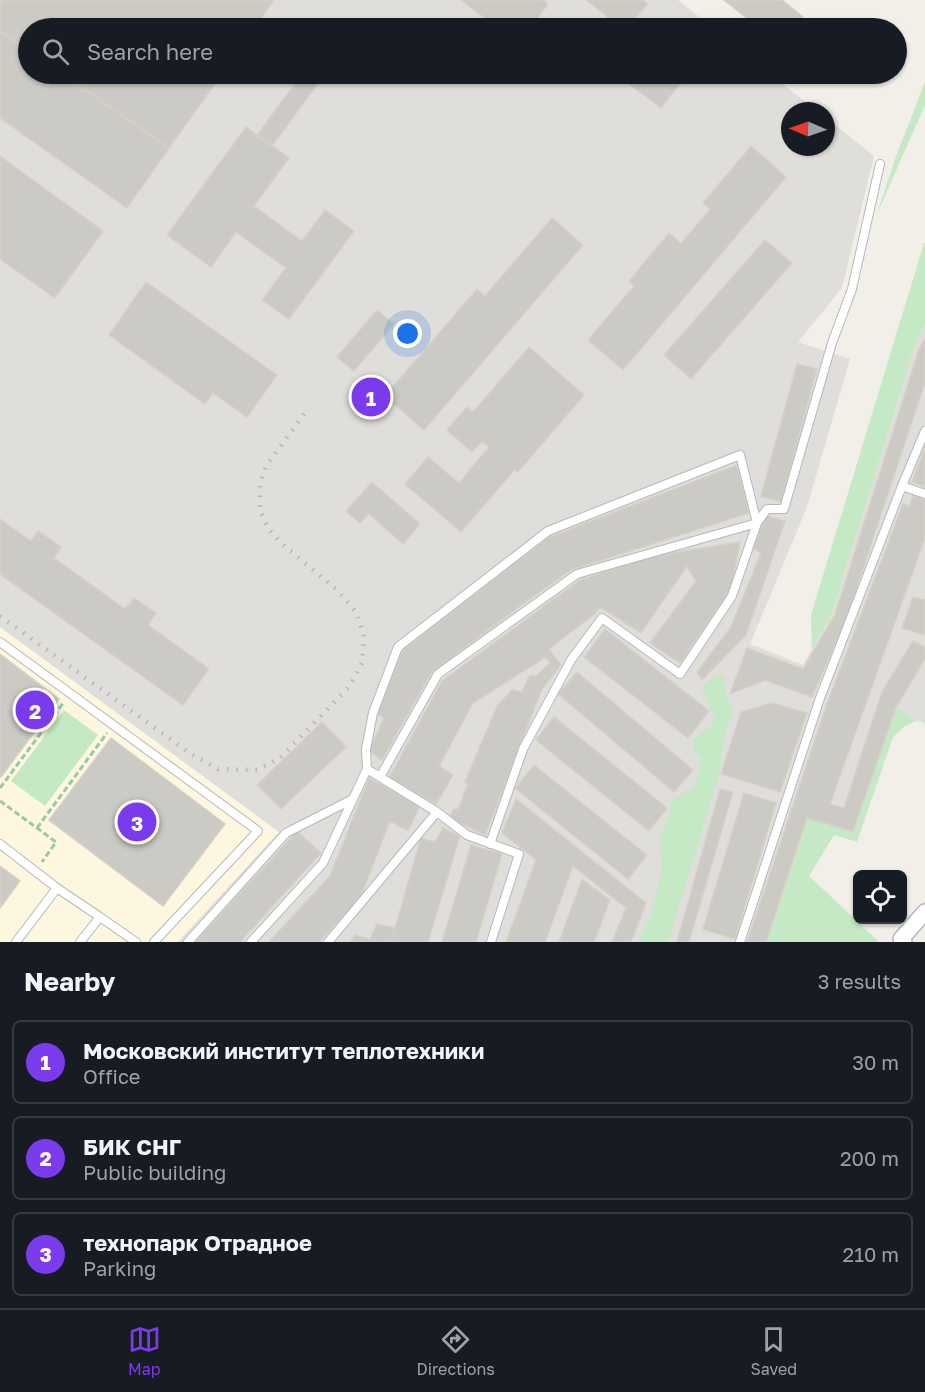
<!DOCTYPE html>
<html lang="en">
<head>
<meta charset="utf-8">
<style>
  :root { --surface:#171b24; --page:#242831; --text:#f1f3f6; --muted:#9ea1a6; --line:#363941; --accent:#7c3aed }
  body { margin:0; font-family:"Golos Text",sans-serif; background:var(--page); color:var(--text) }
  .controls { position:absolute; right:18px; bottom:18px; display:grid; overflow:hidden; border-radius:9px; box-shadow:0 2px 4px #0004 }
  .controls button { width:54px; height:54px; display:grid; place-items:center; padding:0; border:0; border-bottom:2px solid var(--line); background:var(--surface); color:var(--text); font:30px sans-serif }
  .compass { position:absolute; left:781px; top:102px; width:54px; height:54px; border-radius:50%; background:var(--surface); box-shadow:0 2px 4px #0004; rotate:272deg }
  .you { position:absolute; left:408px; top:334px; width:21px; height:21px; margin:-15px; border:4px solid #fff; border-radius:50%; background:#1a73e8; box-shadow:0 0 0 9px #1a73e833 }
  .badge { display:grid; place-items:center; width:39px; height:39px; border-radius:50%; background:var(--accent); color:#fff; font-size:20px; font-weight:700 }
  .pin { position:absolute; translate:-50% -50%; border:3px solid #fff; box-shadow:0 2px 6px #0006 }
  .list { margin:0; padding:0; list-style:none }
  h2 { display:flex; justify-content:space-between; align-items:center; height:78px; margin:0; padding:0 24px; font-size:26px }
  h2 small { font-size:20px; font-weight:400; color:var(--muted) }
  .list li { display:grid; grid-template-columns:39px 1fr auto; gap:18px; align-items:center; box-sizing:border-box; height:84px; margin:0 12px 12px; padding:0 12px; border:2px solid var(--line); border-radius:9px }
  .list b { display:block; font-size:22px; white-space:nowrap }
  .list p { margin:0; font-size:20px; white-space:nowrap; color:var(--muted) }
  .list em { font-size:20px; font-style:normal; color:var(--muted) }
  .icon { flex:none; width:33px; height:33px; fill:none; stroke:currentColor; stroke-width:2; stroke-linecap:round; stroke-linejoin:round }
  .map { position:relative; flex:none; width:925px; height:942px; overflow:hidden }
  .search { position:absolute; background:var(--surface); box-shadow:0 2px 4px #0004; left:18px; right:18px; top:18px; height:66px; display:flex; align-items:center; gap:15px; box-sizing:border-box; padding:0 21px; border-radius:33px; color:var(--muted); font-size:22px }
  .sheet { height:366px; background:var(--surface) }
  nav { display:flex; justify-content:space-around; align-items:center; box-sizing:border-box; height:84px; border-top:2px solid var(--line); background:var(--surface); font-size:16px; color:var(--muted) }
  nav a { display:grid; justify-items:center; gap:3px }
  nav .on { color:var(--accent) }
  .map>svg:first-child { display:block }
  .commercial { fill:#fef7e0 }
  .industrial { fill:#e0deda }
  .green { fill:#c5e8c5 }
  .building { fill:#cccac5; stroke:#d6d1c6; stroke-width:1.5 }
  .lines { fill:none; stroke-linecap:round; stroke-linejoin:round }
  .service-casing { stroke:#b5b8bc; stroke-width:10 }
  .minor-casing { stroke:#b5b8bc; stroke-width:18 }
  .path { stroke:#9cc7a9; stroke-width:3; stroke-dasharray:6 3; stroke-linecap:butt }
  .service { stroke:#fff; stroke-width:8 }
  .minor { stroke:#fff; stroke-width:15 }
  .rail { stroke:#b6b7b8; stroke-width:4.5; stroke-dasharray:1.5 8; stroke-linecap:butt }
</style>
</head>
<body>
<div class="map">
<svg width="925" height="942" viewBox="0 0 925 942">
  <rect width="100%" height="100%" fill="#f1efe8"/>
  <path class="commercial" d="M0,627L279,832L178,942H0Z"/>
  <path class="industrial" d="M0,0H678L713,28H28V74H770L817,111H790V147H826V118L874,156L842,288L798,342L850,359L807,507L750,644L803,665L832,614L914,348L925,325V724L895,708L853,831L807,818L766,942H178L279,832L0,627Z"/>
  <path class="green" d="M925,82V105L877,214L895,159Z
    M924,243H925V325L914,348L832,614L812,649L811,615Z
    M724,674L725,693L733,710L726,728L719,774L668,942H637L652,913L662,870L660,834L668,821L671,801L692,788L699,774L701,760L693,748L694,739L716,721L701,688L715,675Z
    M896,707L918,720L905,726L893,737L857,842L834,835L809,876L879,942H766L807,818L853,831Z
    M64,710L98,735L45,806L11,781Z"/>
  <path class="building" d="M0,0H274L254,28H28V50L0,31Z
    M461,0H543L548,4L530,28H498Z
    M586,0H643L647,4L628,28H598L607,16Z
    M724,0H782L803,17L793,28H759Z
    M0,31L28,50V74H62L169,148L127,208L0,118Z
    M62,74H222L169,148Z
    M302,74H325L272,146L257,135Z
    M616,74H675L683,80L661,108Z
    M246,127L289,158L254,206L302,241L325,210L354,231L289,319L262,300L286,268L236,232L211,267L167,235Z
    M751,146L786,177L623,370L588,340L634,286L629,281L669,233L681,244L710,209L703,203Z
    M0,156L103,231L55,298L0,259Z
    M552,218L583,245L424,430L385,396L477,289L485,296Z
    M765,240L792,263L691,379L664,355Z
    M146,282L277,375L247,417L213,393L205,404L109,335Z
    M377,310L394,324L354,371L337,357Z
    M925,338V382L847,617L812,697L765,680L730,694L747,648L803,669L835,615L919,349Z
    M529,347L584,395L518,472L515,469L461,532L405,484L428,457L459,483L489,447L482,441L472,452L447,430L467,407L473,412Z
    M797,364L817,369L781,502L761,496Z
    M925,448V487L912,482Z
    M737,465L749,513L571,570L523,604L431,673L382,760L369,751L384,718L376,713L403,650L547,538Z
    M372,482L420,524L403,544L369,514L360,523L346,511Z
    M913,496L925,500V538L830,804L844,808L882,692L913,641L925,647V659L896,707L853,831L807,818L766,942H747L827,704L903,504L909,506Z
    M766,516L785,521L746,635L702,680L697,672L731,627L761,553L753,548Z
    M0,519L31,541L38,531L61,547L54,558L125,609L134,598L156,613L148,625L209,669L183,705L0,574Z
    M740,542L731,589L680,663L650,643L696,581L687,566L641,633L600,607L596,613L549,649L561,665L542,689L485,835L449,818L454,809H458L468,784L465,782L497,706L512,690L522,692L530,675L536,676L550,663L546,657L473,703L439,766L453,775L436,804L389,778L442,681L580,580L653,556Z
    M913,597L925,600V635L902,628Z
    M605,629L709,711L688,738L584,657Z
    M0,654L59,699L1,777L0,776Z
    M577,672L693,770L674,792L558,694Z
    M772,703L807,713L780,792L721,774L741,712Z
    M554,717L667,808L649,831L536,740Z
    M322,722L346,747L281,809L257,785Z
    M111,738L225,824L163,906L49,820Z
    M534,765L647,855L628,879L515,788Z
    M369,778L420,806L408,831L390,821L361,896L319,942H269L330,876Z
    M720,789L733,792L689,942H677Z
    M744,793L776,803L735,939L703,929Z
    M516,799L646,903L631,942H612L626,908L573,866L545,942H506L536,860L502,833Z
    M443,828L460,836L428,942H391L421,838L435,842Z
    M297,831L321,853L240,942H195Z
    M471,845L502,854L476,942H442Z
    M0,866L20,881L0,908Z
    M582,879L610,900L594,942H559Z
    M377,924L395,928L391,942H351L355,935L370,939Z"/>
  <g class="lines">
    <defs>
      <path id="service" d="M902,486L925,431
        M0,642L258,831L154,942
        M353,799L367,769
        M437,812L467,835L519,854L491,942
        M0,844L57,888L100,917L80,942
        M490,844L523,749L571,660L602,618L680,674L732,596L757,523L767,509H784L832,343L852,289L880,164
        M100,917L136,942
        M16,942L57,888
        M188,942L286,833L353,799L323,863L251,942
        M328,942L437,812L367,769L366,749L373,713L398,647L548,531L740,455L757,523L577,574L438,674L380,777
        M740,942L820,698L902,486L925,494"/>
      <path id="minor" d="M904,942L901,939L925,912"/>
    </defs>
    <use href="#service" class="service-casing"/>
    <use href="#minor" class="minor-casing"/>
    <path class="path" d="M0,788L64,702
      M0,801L56,842L42,862
      M37,828L107,733"/>
    <use href="#service" class="service"/>
    <use href="#minor" class="minor"/>
    <path class="rail" d="M0,616L191,754L218,769L257,770L280,758L350,686L362,663L364,637L357,613L337,590L281,543L268,528L260,510V485L266,466L305,413"/>
  </g>
</svg>
<div class="controls">
<button><svg class="icon" aria-label="locate" viewBox="0 0 24 24"><circle cx="12" cy="12" r="6"/><path d="M12 2v4M12 18v4M2 12h4M18 12h4"/></svg></button>
</div>
<svg class="compass" viewBox="-18 -18 36 36"><path d="M0-13l5 13h-10z" fill="#e53935"/><path d="M0 13l5-13h-10z" fill="#9ea1a6"/></svg>
<div class="you"></div>
<div class="pin badge" style="left:371px;top:397px">1</div>
<div class="pin badge" style="left:35px;top:710px">2</div>
<div class="pin badge" style="left:137px;top:822px">3</div>
<div class="search"><svg class="icon" aria-label="search" viewBox="0 0 24 24"><circle cx="10" cy="10" r="6"/><path d="M15 15l6 6"/></svg>Search here</div>
</div>
<section class="sheet">
<h2>Nearby<small>3 results</small></h2>
<ul class="list">
<li><span class="badge">1</span><div><b>Московский институт теплотехники</b><p>Office</p></div><em>30 m</em></li>
<li><span class="badge">2</span><div><b>БИК СНГ</b><p>Public building</p></div><em>200 m</em></li>
<li><span class="badge">3</span><div><b>технопарк Отрадное</b><p>Parking</p></div><em>210 m</em></li>
</ul>
</section>
<nav>
<a class="on"><svg class="icon" aria-label="map" viewBox="0 0 24 24"><path d="M3 6l6-2 6 2 6-2v14l-6 2-6-2-6 2zM9 4v14M15 6v14"/></svg>Map</a>
<a><svg class="icon" aria-label="directions" viewBox="0 0 24 24"><path d="M12 3l9 9-9 9-9-9zM9 14v-3h6M13 9l2 2-2 2"/></svg>Directions</a>
<a><svg class="icon" aria-label="saved" viewBox="0 0 24 24"><path d="M7 4h10v16l-5-4-5 4z"/></svg>Saved</a>
</nav>
</body>
</html>
